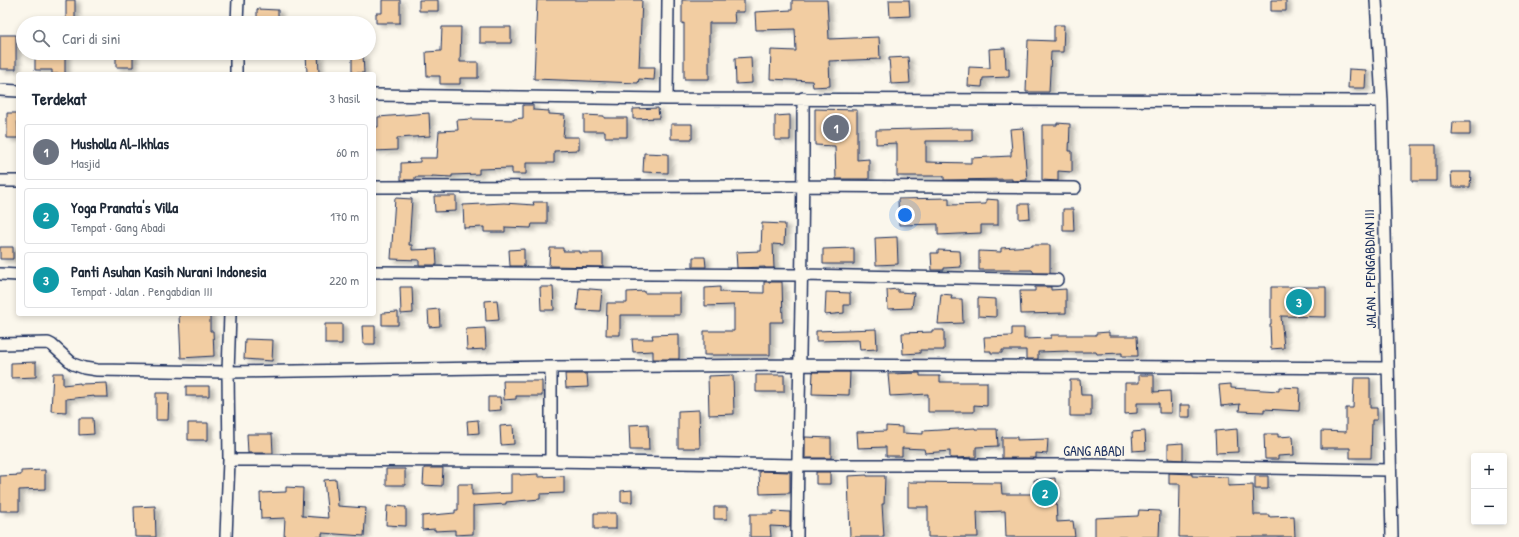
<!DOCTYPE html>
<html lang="id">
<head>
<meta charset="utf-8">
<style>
  :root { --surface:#fff; --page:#f6f6f7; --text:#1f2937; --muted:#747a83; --line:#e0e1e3; --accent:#111827 }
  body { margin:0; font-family:"Patrick Hand",sans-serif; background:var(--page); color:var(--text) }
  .controls { position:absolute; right:12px; bottom:12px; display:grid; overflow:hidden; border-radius:4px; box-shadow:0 2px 6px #0003 }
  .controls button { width:36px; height:36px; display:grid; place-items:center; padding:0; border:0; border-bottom:1px solid var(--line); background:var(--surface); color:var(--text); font:20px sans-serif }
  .you { position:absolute; left:905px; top:215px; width:14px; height:14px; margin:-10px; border:3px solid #fff; border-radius:50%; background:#1a73e8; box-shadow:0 0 0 6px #1a73e833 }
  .badge { display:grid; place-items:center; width:26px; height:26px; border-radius:50%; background:var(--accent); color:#fff; font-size:13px; font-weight:700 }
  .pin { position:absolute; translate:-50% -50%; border:2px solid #fff; box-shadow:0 1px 4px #0006 }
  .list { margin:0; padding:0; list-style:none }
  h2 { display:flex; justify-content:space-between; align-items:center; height:52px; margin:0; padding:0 16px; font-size:17px }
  h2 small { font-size:13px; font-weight:400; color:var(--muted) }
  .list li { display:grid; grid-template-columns:26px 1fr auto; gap:12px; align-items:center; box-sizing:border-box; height:56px; margin:0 8px 8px; padding:0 8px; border:1px solid var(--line); border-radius:4px }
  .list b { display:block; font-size:15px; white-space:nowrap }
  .list p { margin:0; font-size:13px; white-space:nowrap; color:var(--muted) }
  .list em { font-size:13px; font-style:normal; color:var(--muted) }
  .icon { flex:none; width:22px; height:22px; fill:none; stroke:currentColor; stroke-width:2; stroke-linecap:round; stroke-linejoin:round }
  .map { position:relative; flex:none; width:1519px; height:537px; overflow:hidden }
  .search { position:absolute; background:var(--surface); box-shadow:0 2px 6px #0003; left:16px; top:16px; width:360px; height:44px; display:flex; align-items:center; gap:10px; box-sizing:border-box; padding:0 14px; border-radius:22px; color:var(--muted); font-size:15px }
  .panel { position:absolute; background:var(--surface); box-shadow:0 2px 6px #0003; left:16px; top:72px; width:360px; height:244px; border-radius:4px }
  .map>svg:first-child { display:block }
  .building { fill:#f2cda2; stroke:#1b2f5e; filter:url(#shadow) }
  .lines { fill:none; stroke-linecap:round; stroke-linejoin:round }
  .minor-casing { stroke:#1b2f5e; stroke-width:14 }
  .minor { stroke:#fbf7ec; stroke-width:11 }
  .labels { text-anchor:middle; stroke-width:3.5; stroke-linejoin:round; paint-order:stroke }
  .street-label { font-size:14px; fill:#1b2f5e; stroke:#fbf7ec }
</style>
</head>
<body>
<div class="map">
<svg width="1519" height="537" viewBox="0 0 1519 537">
  <defs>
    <filter id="shadow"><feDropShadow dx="4.5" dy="2.5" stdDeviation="2" flood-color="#0004"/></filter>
  </defs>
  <rect width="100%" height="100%" fill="#fbf7ec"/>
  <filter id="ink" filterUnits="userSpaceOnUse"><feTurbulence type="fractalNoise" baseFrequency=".025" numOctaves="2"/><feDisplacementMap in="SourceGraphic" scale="8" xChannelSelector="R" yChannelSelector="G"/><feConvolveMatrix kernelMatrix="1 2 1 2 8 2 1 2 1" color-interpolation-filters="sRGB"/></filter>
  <g filter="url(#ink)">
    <path class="building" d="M66,0H75V23H66Z
      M382,0H400V23H376V13H382Z
      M419,0H438V11H419Z
      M537,0H642L639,67H655L654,80L639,79L638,83L534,79Z
      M682,0H744V12H734L735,23H709V79H684V23L682,24Z
      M792,0H827L829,39L879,37L880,59L829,61L830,86L813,87L812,81L770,79L771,50L796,51L795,29L756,30L755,12L792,10Z
      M889,0H909L910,16L890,17Z
      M1271,0H1286V11H1271Z
      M257,9L278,10V23L257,22Z
      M1054,25H1064L1063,52H1051L1049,92H1026L1028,40L1054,41Z
      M442,27H461L460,62H478V78H460V84H440V76H427L426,52L441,51Z
      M480,27H511V43H480Z
      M0,35H16V69H0Z
      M1005,48L1006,69H1009V77L983,78L982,87L968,86L969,67L990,68L989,49Z
      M35,53H65V74H52V70H35Z
      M116,53H133V67H116Z
      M306,53H318L319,73H307Z
      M363,55L364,73H352V56Z
      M751,57L752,83L736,84L735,58Z
      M908,57L910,83L891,84L889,58Z
      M1349,69L1366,70L1365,88H1348Z
      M523,105H533V110L549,111V114L565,115L563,137H579V150L554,151V163H526V174H512V168L479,169V174L452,175V177L432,176V177H415V180H401V163L420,162V158H437L439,131L458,130L457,120L471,119L514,120V119L523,118Z
      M658,108L659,118L633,119V109Z
      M815,109L857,110V160L869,159V179H836L835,146L815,145Z
      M7,113H17L18,138H7Z
      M429,113L430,136L397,138V150L374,151V127H378V117Z
      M584,115L604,116V118H627V137H605V131H584Z
      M790,115V140H775V116Z
      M1453,122H1470V135H1452Z
      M1057,123L1070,124L1069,151H1072V172L1058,171V181L1042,180V125H1057Z
      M671,124H692V139H671Z
      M957,128V129H972V141H926V162L971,163V158L1011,156V151H1012L1010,129L1023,128L1027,180L1012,181V179L944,180V176H897V143L876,144V130Z
      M1412,145H1436V181H1412Z
      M644,153L668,154V173L643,172Z
      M1451,172H1471L1470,187H1452Z
      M434,196H456V211L435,212Z
      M395,198L412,199L409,245H412V250L436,249L437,265H419V260L391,259Z
      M949,198V205L986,204V199L998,200V225H981V233L938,235V224L899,225L898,199Z
      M533,202H547V224H532L531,228L505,227V232H484V227L464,228L463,205L504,203L534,205Z
      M1019,204H1029L1030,218L1019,219Z
      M1063,209H1073L1074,231H1063Z
      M762,223L785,224L784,245L773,244L774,268H765V267L737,268L736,252L761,251Z
      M897,237L898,264L876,265L875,238Z
      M1032,245H1050V273H1034L1032,270H979V251L1001,252V248L1032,246Z
      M0,247H13V259H0Z
      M550,248H563V251H580V253H603V267L549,266Z
      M854,248V264H823V249Z
      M524,249V266H510L509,250Z
      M938,250L960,251L961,267L944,268V270H932L931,253H938Z
      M693,257H705L706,267H693Z
      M764,282H782L783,322H770V355H704V331H734V305L705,306V288L720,287V292L764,293Z
      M400,287H412L413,313L401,314Z
      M540,287H553L554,310H541Z
      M1035,287H1051V290L1066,289V313L1021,314L1020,291H1035Z
      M1271,287H1326V317L1281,316L1284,348L1271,349L1270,324H1271Z
      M579,288L602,290L600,311L577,310Z
      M898,289V292L914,293L912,308L888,309L887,290Z
      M644,291V293H680V315H620V335H606L607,303H627V292Z
      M826,292L850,293V305H844V313L825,315Z
      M941,294L952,295L951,299H962L963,323L938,324Z
      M978,298L996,299V317L978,316Z
      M497,300L499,320L486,321L485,301Z
      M439,309L440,326L429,327L428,310Z
      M398,312V325H382V313Z
      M179,314H210V331H213L214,356L181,358Z
      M325,324H342V344H325Z
      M362,326H375V344H363Z
      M485,328L486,349L467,350L466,329Z
      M1012,328H1024V339L1051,338V335H1096V333L1109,332V336H1137L1138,356H1122V353L1097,354L1096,352H1068V351L1038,352V359H1026V350H1002V353H991V351H985L984,337L1012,336Z
      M876,329L877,349L860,350L859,340L816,341V331Z
      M932,330H944V350H920V353L903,354L902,333L932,332Z
      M679,334V359H653V351L633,352L632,339H653L652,335Z
      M245,339L273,340L272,361L244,359Z
      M36,362V377L11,378V363Z
      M813,372H850L849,395L812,394Z
      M53,373H63V385L80,383V384L107,383L108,397H94V396L66,399V412L51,411Z
      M920,373V376H940V382H987V406L974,405V412H928V394L890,396L888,374Z
      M565,374H587L588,387L566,388Z
      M733,375L734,414L709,415L708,376Z
      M756,375H784V392H756Z
      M1139,375H1154V392L1170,391L1171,413H1159V403H1137V413L1125,414V383H1139Z
      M1354,378H1370V408H1377V420H1372L1371,458H1350V448H1321V431L1346,432V408H1353Z
      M1070,380H1080L1081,395H1091V416H1070Z
      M503,381H542V396H516V399L504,400Z
      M1231,384V388L1279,391V387L1300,388L1299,411L1264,409V412L1239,411L1240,404L1221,406L1219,385Z
      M186,386H209V396H186Z
      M156,393H169L168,420H156Z
      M488,397H500L501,410L488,411Z
      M1180,405H1190V417H1180Z
      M699,410L700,448H678V411Z
      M79,418H93L94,434L79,435Z
      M478,420L479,433L468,434L467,421Z
      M188,423H208V440H188Z
      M648,424L649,450H630L629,425Z
      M513,425L514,444L501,445L500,426Z
      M886,426L902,427V433L923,434V431L975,428V429H997L998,446L976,447V457L955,458H950V451L925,453L924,449L902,448V456H886V447L858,448L857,432L886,431Z
      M1237,429L1238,452L1216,453L1215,431Z
      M1145,431L1146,450L1133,451L1132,432Z
      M247,434H272L273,453H248Z
      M1264,434H1278V437L1293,436L1294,455L1278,456V459H1265Z
      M805,437L831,438V458H805Z
      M1002,437H1017V440L1048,439L1047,454L1036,453V458H1002Z
      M1183,443V460L1168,459V444Z
      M424,468H443L442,486L423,485Z
      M386,469H405V485H386Z
      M45,470V489L19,490V511H0V476L21,475V471Z
      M759,471L790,472V493L760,494Z
      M816,472H830V484H816Z
      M1169,473L1192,474V476L1228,477V486L1253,485L1254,515H1269V517L1294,516L1295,537H1179L1180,484H1169Z
      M511,474H520V475L538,474V477L564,476V493L540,494V499L506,502V504L473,506V534L455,535V530L435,531V529L422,530V516L455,513V510H458V484H472V495L511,493Z
      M867,475V476H885L884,504H882L884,537H850L848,476Z
      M1255,476H1268V489H1255Z
      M1055,478L1057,522L1073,521L1075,537H1006L1005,511L977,512L978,537H928V507H908V482L1001,483L1002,494H1035L1034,480Z
      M336,479L338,506L366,508L364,536L322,533V537H284L285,518L261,519L260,493L286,492V487L303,488L302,516L328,518L324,480Z
      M632,490V502H621V491Z
      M155,506L156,537H135L134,507Z
      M387,506L406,507V526L386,525Z
      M714,507H727V519H714Z
      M1139,510L1160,511L1159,537H1095V518L1138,516Z
      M773,511L790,512V527L770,526L771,537H750V514H773Z
      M594,513H616V529H594Z"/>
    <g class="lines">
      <defs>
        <path id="minor" d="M1376,0L1382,101L1392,537
          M237,23L238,0
          M236,74V53
          M0,90L18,91
          M374,95L667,99L1382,101
          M667,99L668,0
          M0,181H18
          M374,187L803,186L1075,188
          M374,272L801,275L1057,280
          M0,274L18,275
          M0,344L48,343L52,345L73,364L84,368L97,370L228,372L551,367L799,365L1388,368
          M551,367V461
          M229,460L551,461L798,465H1094L1389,470
          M226,537L229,460L228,372L230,314
          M797,537C798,391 804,245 803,98"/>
      </defs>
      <use href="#minor" class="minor-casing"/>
      <use href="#minor" class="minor"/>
    </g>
  </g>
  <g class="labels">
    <g class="street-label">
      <text transform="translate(1370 269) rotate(-91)" y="5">JALAN . PENGABDIAN III</text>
      <text x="1094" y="456">GANG ABADI</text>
    </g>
  </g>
</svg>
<div class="controls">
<button>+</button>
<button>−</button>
</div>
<div class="you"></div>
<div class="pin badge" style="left:836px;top:128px;background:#6b7280">1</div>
<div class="pin badge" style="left:1045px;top:493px;background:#0f9aa8">2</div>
<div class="pin badge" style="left:1299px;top:302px;background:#0f9aa8">3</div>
<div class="search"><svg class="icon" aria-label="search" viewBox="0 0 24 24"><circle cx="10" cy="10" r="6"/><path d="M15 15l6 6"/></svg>Cari di sini</div>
<section class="panel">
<h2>Terdekat<small>3 hasil</small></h2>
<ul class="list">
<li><span class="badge" style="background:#6b7280">1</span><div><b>Musholla Al-Ikhlas</b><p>Masjid</p></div><em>60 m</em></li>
<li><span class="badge" style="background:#0f9aa8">2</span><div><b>Yoga Pranata's Villa</b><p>Tempat · Gang Abadi</p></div><em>170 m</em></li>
<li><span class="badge" style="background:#0f9aa8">3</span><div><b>Panti Asuhan Kasih Nurani Indonesia</b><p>Tempat · Jalan . Pengabdian III</p></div><em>220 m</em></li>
</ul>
</section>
</div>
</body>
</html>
